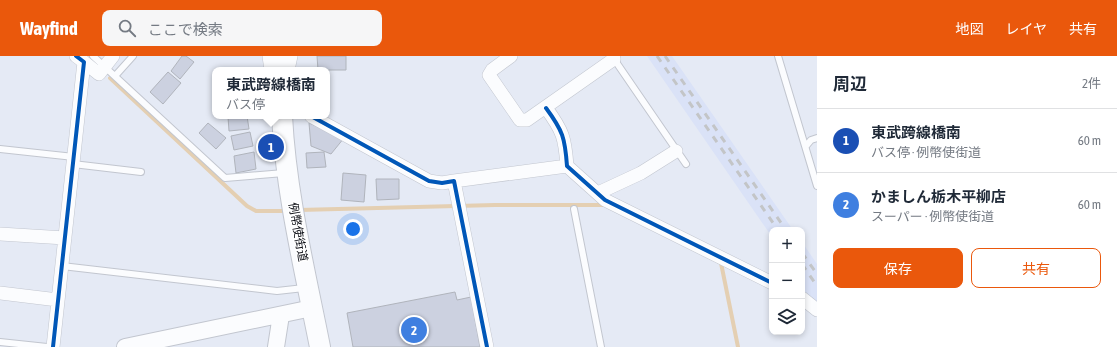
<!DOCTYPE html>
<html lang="ja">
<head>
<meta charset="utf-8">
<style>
  :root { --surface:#fff; --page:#f6f6f7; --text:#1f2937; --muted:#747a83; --line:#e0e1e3; --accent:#ea580c }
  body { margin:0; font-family:"Asap Condensed","Noto Sans JP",sans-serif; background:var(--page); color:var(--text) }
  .controls { position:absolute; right:12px; bottom:12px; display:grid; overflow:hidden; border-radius:8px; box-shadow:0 2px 6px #0003 }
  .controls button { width:36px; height:36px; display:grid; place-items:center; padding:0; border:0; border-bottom:1px solid var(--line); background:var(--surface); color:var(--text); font:20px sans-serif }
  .you { position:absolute; left:353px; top:173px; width:14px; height:14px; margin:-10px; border:3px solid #fff; border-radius:50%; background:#1a73e8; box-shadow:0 0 0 6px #1a73e833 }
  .badge { display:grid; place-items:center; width:26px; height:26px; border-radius:50%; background:var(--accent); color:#fff; font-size:13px; font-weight:700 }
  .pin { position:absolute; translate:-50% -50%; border:2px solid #fff; box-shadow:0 1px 4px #0006 }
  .popup { position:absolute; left:212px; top:11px; width:118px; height:52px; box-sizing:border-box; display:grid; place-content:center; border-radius:8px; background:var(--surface); filter:drop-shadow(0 1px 3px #0005); font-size:13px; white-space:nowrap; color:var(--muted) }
  .popup b { font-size:15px; color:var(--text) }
  .popup::after { content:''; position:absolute; left:50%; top:100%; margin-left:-8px; border:8px solid transparent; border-top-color:var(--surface) }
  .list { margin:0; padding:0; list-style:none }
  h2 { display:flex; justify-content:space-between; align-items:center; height:52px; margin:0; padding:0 16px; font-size:17px }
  h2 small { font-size:13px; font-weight:400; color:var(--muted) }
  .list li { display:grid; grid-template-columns:26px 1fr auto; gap:12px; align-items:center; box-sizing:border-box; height:64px; padding:0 16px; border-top:1px solid var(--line) }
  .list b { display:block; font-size:15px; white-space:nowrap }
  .list p { margin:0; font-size:13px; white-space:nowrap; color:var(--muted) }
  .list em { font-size:13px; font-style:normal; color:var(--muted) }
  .actions { display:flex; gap:8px; padding:12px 16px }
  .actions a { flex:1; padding:9px 0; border:1px solid var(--accent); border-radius:8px; text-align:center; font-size:14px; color:var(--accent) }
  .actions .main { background:var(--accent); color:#fff }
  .icon { flex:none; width:22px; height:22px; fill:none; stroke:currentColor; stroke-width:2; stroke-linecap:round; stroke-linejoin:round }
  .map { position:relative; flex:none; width:817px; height:291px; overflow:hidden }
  header { display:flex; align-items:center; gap:24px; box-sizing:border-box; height:56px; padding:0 20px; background:var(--accent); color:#fff }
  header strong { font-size:19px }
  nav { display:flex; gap:22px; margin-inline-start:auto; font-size:14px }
  .search { width:280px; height:36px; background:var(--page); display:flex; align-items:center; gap:10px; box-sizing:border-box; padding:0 14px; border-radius:8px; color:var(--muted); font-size:15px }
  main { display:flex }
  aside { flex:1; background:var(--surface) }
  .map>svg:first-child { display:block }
  .built { fill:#dae2f7 }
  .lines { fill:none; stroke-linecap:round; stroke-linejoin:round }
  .stream { stroke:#e4cfb2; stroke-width:4 }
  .building { fill:#ccd1e0; stroke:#b0b4bc }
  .service-casing { stroke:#c2c6cf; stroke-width:8 }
  .minor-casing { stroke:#c2c6cf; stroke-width:14 }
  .tertiary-casing { stroke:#c2c6cf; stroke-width:18 }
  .primary-casing { stroke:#c2c6cf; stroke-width:22 }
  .service { stroke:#fbfcfe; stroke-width:6 }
  .minor { stroke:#fbfcfe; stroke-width:13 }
  .tertiary { stroke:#fbfcfe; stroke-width:16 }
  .primary { stroke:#fbfcfe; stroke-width:20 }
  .rail { stroke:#c3c5c7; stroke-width:3; stroke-dasharray:7 7; stroke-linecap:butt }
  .cycleway-casing { stroke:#fff; stroke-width:6 }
  .cycleway { stroke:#0057b8; stroke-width:4 }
  .labels { text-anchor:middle; stroke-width:3; stroke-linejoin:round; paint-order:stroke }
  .street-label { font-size:12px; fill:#0b0d14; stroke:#fff }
</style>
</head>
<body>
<header>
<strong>Wayfind</strong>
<div class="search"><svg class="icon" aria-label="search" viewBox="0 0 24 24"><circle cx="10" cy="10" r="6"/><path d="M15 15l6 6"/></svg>ここで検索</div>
<nav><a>地図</a><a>レイヤ</a><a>共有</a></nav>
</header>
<main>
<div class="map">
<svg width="817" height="291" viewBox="0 0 817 291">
  <rect width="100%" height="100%" fill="#e5eaf5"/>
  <path class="built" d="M647,0H672L793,174H772V181Z
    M802,186L817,208V247L802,237Z"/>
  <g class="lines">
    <path class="stream" d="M110,22L247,150L256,155H288
      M299,154L495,149H604
      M719,206L721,207L738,291"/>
  </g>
  <path class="building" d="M182,0H186L194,6L180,23L171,15Z
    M317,0H346V14H318Z
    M168,16L181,27L163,48L150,36Z
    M247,60L249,73L229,75L228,61Z
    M208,67L226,82L216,93L199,77Z
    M309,67L344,82L331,98L311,90Z
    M250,76L253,90L234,94L231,80Z
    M254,96L256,113L236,117L234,100Z
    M324,96L326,111L307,112L306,97Z
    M343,117L366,119L364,146L341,144Z
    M376,123H399V143L377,144Z
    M455,236L457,244L471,241L480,291H353L347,257Z"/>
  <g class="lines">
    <defs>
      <path id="service" d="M93,0L225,122L284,117
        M778,0L817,130
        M614,3L686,108
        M115,20L133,0
        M806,90L811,84L817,82
        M0,93L74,101
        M73,108L141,116
        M574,153L601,291
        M62,210L277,235L304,232
        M0,286L47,291"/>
      <path id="minor" d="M269,0L271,14
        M511,0L492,14L489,19L520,64H527L614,3L613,0
        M84,6L99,18L113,0
        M288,14L291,0
        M546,52C563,75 565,82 567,110L605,144L772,227
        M311,60L429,125L442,127L454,125L487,291
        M454,125L567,110
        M598,137L641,117L676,95
        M0,178L65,182
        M0,237L58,244
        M802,242L817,254
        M53,291L84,6L76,0"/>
      <path id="tertiary" d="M125,291L312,252
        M276,291L281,259"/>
      <path id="primary" d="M280,0V14
        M282,60C286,138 305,215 320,291"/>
    </defs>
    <use href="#service" class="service-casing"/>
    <use href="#minor" class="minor-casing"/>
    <use href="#tertiary" class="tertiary-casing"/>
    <use href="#primary" class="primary-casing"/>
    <use href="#service" class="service"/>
    <use href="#minor" class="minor"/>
    <use href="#tertiary" class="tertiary"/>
    <use href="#primary" class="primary"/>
    <path class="rail" d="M657,0L778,174
      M665,0L786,174
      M802,197L817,218
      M802,208L817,230"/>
    <defs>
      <path id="cycleway" d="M546,52C563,75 565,82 567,110L605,144L772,227
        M311,60L429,125L442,127L454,125L487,291
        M53,291L84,6L76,0"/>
    </defs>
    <use href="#cycleway" class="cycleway-casing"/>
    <use href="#cycleway" class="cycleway"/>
  </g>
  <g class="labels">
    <g class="street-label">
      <text transform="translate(298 176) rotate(80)" y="4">例幣使街道</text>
    </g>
  </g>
</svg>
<div class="controls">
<button>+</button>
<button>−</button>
<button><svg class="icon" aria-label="layers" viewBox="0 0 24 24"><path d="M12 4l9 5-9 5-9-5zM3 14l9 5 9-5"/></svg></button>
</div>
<div class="you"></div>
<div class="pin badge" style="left:271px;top:91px;background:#1a4fb4">1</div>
<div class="popup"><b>東武跨線橋南</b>バス停</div>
<div class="pin badge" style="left:414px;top:274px;background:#3f7fe0">2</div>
</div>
<aside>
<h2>周辺<small>2件</small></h2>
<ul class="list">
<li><span class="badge" style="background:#1a4fb4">1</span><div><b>東武跨線橋南</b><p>バス停 · 例幣使街道</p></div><em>60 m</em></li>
<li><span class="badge" style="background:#3f7fe0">2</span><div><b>かましん栃木平柳店</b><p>スーパー · 例幣使街道</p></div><em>60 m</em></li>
</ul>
<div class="actions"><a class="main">保存</a><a>共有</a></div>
</aside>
</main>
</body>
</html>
